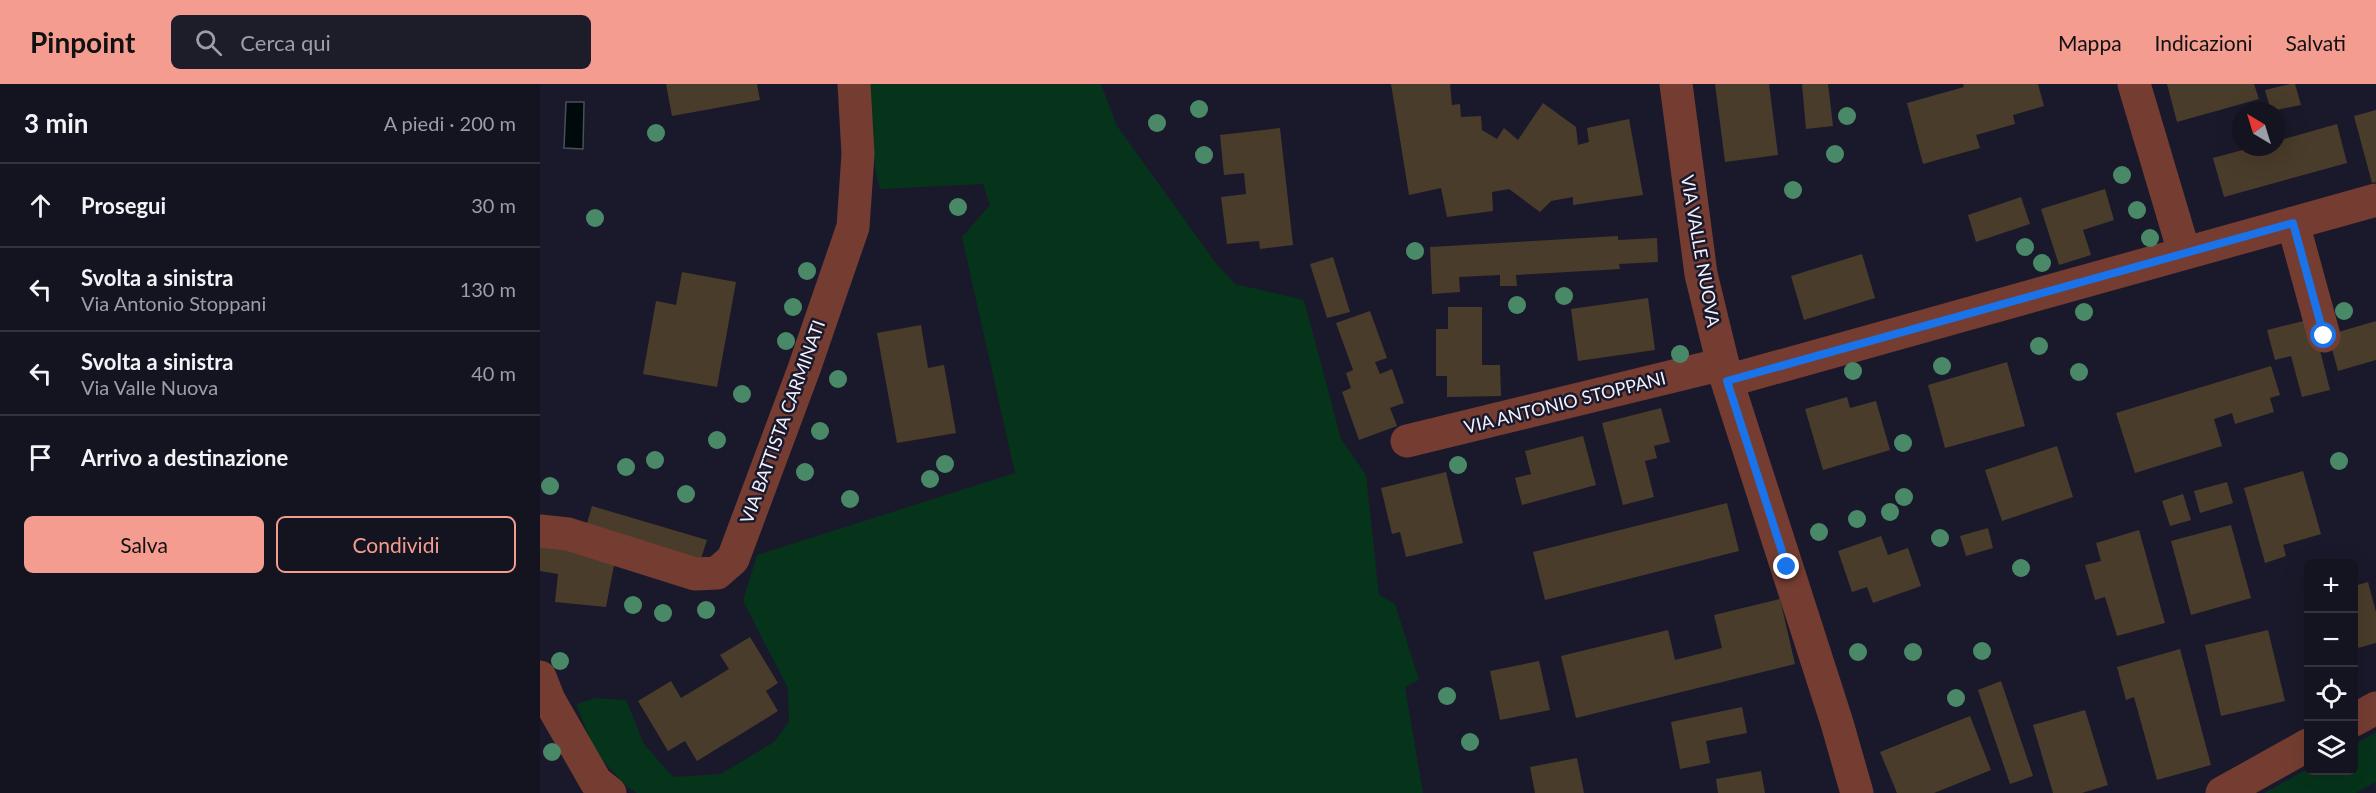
<!DOCTYPE html>
<html lang="it">
<head>
<meta charset="utf-8">
<style>
  :root { --surface:#141320; --page:#1d1c29; --text:#f1f3f6; --muted:#9d9ea5; --line:#33323e; --accent:#f59c90 }
  body { margin:0; font-family:Lato,sans-serif; background:var(--page); color:var(--text) }
  .controls { position:absolute; right:18px; bottom:18px; display:grid; overflow:hidden; border-radius:9px; box-shadow:0 6px 24px #0002 }
  .controls button { width:54px; height:54px; display:grid; place-items:center; padding:0; border:0; border-bottom:2px solid var(--line); background:var(--surface); color:var(--text); font:30px sans-serif }
  .compass { position:absolute; left:1692px; top:18px; width:54px; height:54px; border-radius:50%; background:var(--surface); box-shadow:0 6px 24px #0002; rotate:322deg }
  .stop { position:absolute; width:18px; height:18px; margin:-14px; border:4px solid #1a73e8; border-radius:50%; background:#fff }
  .stop.end { background:#1a73e8; border-color:#fff; box-shadow:0 2px 6px #0008 }
  .list { margin:0; padding:0; list-style:none }
  h2 { display:flex; justify-content:space-between; align-items:center; height:78px; margin:0; padding:0 24px; font-size:26px }
  h2 small { font-size:20px; font-weight:400; color:var(--muted) }
  .list li { display:grid; grid-template-columns:39px 1fr auto; gap:18px; align-items:center; box-sizing:border-box; height:84px; padding:0 24px; border-top:2px solid var(--line) }
  .list b { display:block; font-size:22px; white-space:nowrap }
  .list p { margin:0; font-size:20px; white-space:nowrap; color:var(--muted) }
  .list em { font-size:20px; font-style:normal; color:var(--muted) }
  .actions { display:flex; gap:12px; padding:18px 24px }
  .actions a { flex:1; padding:14px 0; border:2px solid var(--accent); border-radius:9px; text-align:center; font-size:21px; color:var(--accent) }
  .actions .main { background:var(--accent); color:#111 }
  .icon { flex:none; width:33px; height:33px; fill:none; stroke:currentColor; stroke-width:2; stroke-linecap:round; stroke-linejoin:round }
  .map { position:relative; flex:none; width:1836px; height:709px; overflow:hidden }
  header { display:flex; align-items:center; gap:36px; box-sizing:border-box; height:84px; padding:0 30px; background:var(--accent); color:#111 }
  header strong { font-size:28px }
  nav { display:flex; gap:33px; margin-inline-start:auto; font-size:21px }
  .search { width:420px; height:54px; background:var(--page); display:flex; align-items:center; gap:15px; box-sizing:border-box; padding:0 21px; border-radius:9px; color:var(--muted); font-size:22px }
  main { display:flex }
  aside { flex:1; background:var(--surface) }
  .map>svg:first-child { display:block }
  .green { fill:#05341a }
  .water { fill:#000a0d; stroke:#495056; stroke-width:1.5 }
  .building { fill:#4a3c2a }
  .lines { fill:none; stroke-linecap:round; stroke-linejoin:round }
  .minor { stroke:#753d32; stroke-width:33 }
  .tree { fill:#4a8968 }
  .route { stroke:#1a73e8; stroke-width:8 }
  .labels { text-anchor:middle; stroke-width:5; stroke-linejoin:round; paint-order:stroke }
  .street-label { font-size:18px; fill:#f2f2ff; stroke:#1a192b }
</style>
</head>
<body>
<header>
<strong>Pinpoint</strong>
<div class="search"><svg class="icon" aria-label="search" viewBox="0 0 24 24"><circle cx="10" cy="10" r="6"/><path d="M15 15l6 6"/></svg>Cerca qui</div>
<nav><a>Mappa</a><a>Indicazioni</a><a>Salvati</a></nav>
</header>
<main>
<aside>
<h2>3 min<small>A piedi · 200 m</small></h2>
<ul class="list">
<li><svg class="icon" aria-label="ahead" viewBox="0 0 24 24"><path d="M12 20V5M6 11l6-6 6 6"/></svg><div><b>Prosegui</b></div><em>30 m</em></li>
<li><svg class="icon" aria-label="left" viewBox="0 0 24 24"><path d="M17 20v-9H6M10 6l-5 5 5 5"/></svg><div><b>Svolta a sinistra</b><p>Via Antonio Stoppani</p></div><em>130 m</em></li>
<li><svg class="icon" aria-label="left" viewBox="0 0 24 24"><path d="M17 20v-9H6M10 6l-5 5 5 5"/></svg><div><b>Svolta a sinistra</b><p>Via Valle Nuova</p></div><em>40 m</em></li>
<li><svg class="icon" aria-label="arrive" viewBox="0 0 24 24"><path d="M6 21V4h12l-3 4 3 4H6"/></svg><div><b>Arrivo a destinazione</b></div></li>
</ul>
<div class="actions"><a class="main">Salva</a><a>Condividi</a></div>
</aside>
<div class="map">
<svg width="1836" height="709" viewBox="0 0 1836 709">
  <rect width="100%" height="100%" fill="#1a192b"/>
  <path class="green" d="M329,0H561L577,42L675,178L695,200L764,216L801,355L826,391L839,511L855,520L879,596L865,603L883,709H97L86,702L55,668L36,620L56,614L86,616L104,660L133,693L181,690L234,658L249,638L248,604L203,517L217,471L475,389L422,153L450,121L443,100L340,105L335,84Z
    M1836,648V698L1816,709H1724L1768,685L1814,686V661Z"/>
  <path class="water" d="M26,18H44L43,65L24,64Z"/>
  <path class="building" d="M126,0H217L220,16L132,32Z
    M851,0H910L912,21L920,20L921,33L941,32L942,46L957,55L964,44L978,56L1003,19L1036,43L1038,61L1049,58L1047,44L1089,35L1103,111L1033,121V113L1011,117L1000,128L969,105L952,108L953,127L907,133L901,104L869,111Z
    M1175,0H1229L1238,71L1185,78Z
    M1262,0H1288L1293,42L1266,45Z
    M1423,0H1498L1504,22L1473,31L1475,40L1436,51L1440,64L1383,80L1367,19L1424,3Z
    M1627,0H1714L1719,15L1637,38Z
    M1750,0H1755L1761,21L1731,27L1725,6Z
    M1836,26V98L1832,99L1814,32Z
    M1797,40L1807,79L1684,113L1673,74L1714,63H1737V57Z
    M740,44L753,161L720,165L719,157L687,160L681,113L706,110L704,89L684,91L680,51Z
    M1565,105L1574,136L1543,146L1551,171L1519,181L1501,125Z
    M1481,113L1490,140L1436,158L1428,131Z
    M1078,152V156L1117,154L1118,178L1079,180L1080,185L976,191L977,202H960V191L919,193L920,208L892,210L890,163Z
    M1322,170L1335,214L1264,236L1251,192Z
    M793,173L810,228L787,234L770,180Z
    M142,188L196,198L177,303L103,290L116,217L136,221Z
    M1108,214L1115,266L1038,277L1031,225Z
    M908,223H942V281H960L961,312L907,313V292H896V245H908Z
    M830,227L847,274L835,278L840,290L852,285L864,319L850,324L857,342L819,356L802,308L811,304L806,289L813,286L796,239Z
    M1772,235L1790,306L1762,313L1751,272L1735,276L1727,246Z
    M1836,237V276L1798,287L1788,251Z
    M381,241L388,284L404,281L416,349L357,359L337,249Z
    M1467,278L1485,342L1405,364L1388,301Z
    M1731,282L1740,311L1730,314L1734,328L1695,340L1692,329L1674,335L1682,362L1595,389L1576,329Z
    M1307,313L1310,324L1336,317L1350,366L1283,386L1265,325Z
    M1121,324L1130,358L1114,362L1117,374L1105,377L1114,413L1083,421L1062,339Z
    M1043,352L1056,401L982,421L975,394L991,390L985,367Z
    M1517,362L1533,413L1462,437L1445,386Z
    M1763,387L1781,450L1743,461L1746,472L1725,479L1704,404Z
    M906,388L923,459L866,473L860,448L852,450L841,404Z
    M1687,398L1693,419L1660,429L1654,407Z
    M1643,410L1651,436L1630,442L1622,417Z
    M1187,419L1199,467L1005,516L993,468Z
    M52,422L167,456L158,484L44,450Z
    M1691,441L1711,514L1651,531L1631,457Z
    M1448,444L1453,464L1426,472L1420,452Z
    M1599,446L1625,539L1577,552L1565,513L1555,516L1545,481L1561,477L1556,459Z
    M1341,452L1348,471L1368,464L1381,502L1333,519L1327,503L1312,508L1298,467Z
    M0,455L76,471L66,523L15,518L18,490L0,487Z
    M1828,498L1836,528V559L1814,565V502Z
    M1240,515L1255,580L1036,634L1021,572L1128,546L1135,576L1182,564L1174,531Z
    M1728,546L1745,617L1681,632L1665,561Z
    M210,553L238,599L226,607L238,627L157,677L145,657L128,667L98,617L131,597L141,614L189,585L180,571Z
    M1640,565L1671,681L1617,696L1594,613L1586,616L1577,583Z
    M999,577L1010,626L960,636L950,587Z
    M1461,597L1493,692L1470,700L1438,606Z
    M1202,623L1207,649L1166,657L1170,679L1140,685L1131,638Z
    M1545,626L1568,701L1542,709H1513L1493,641Z
    M1430,632L1451,686L1394,709H1357L1340,668Z
    M1037,674L1044,709H995L990,683Z
    M1221,687L1225,709H1178L1176,695Z"/>
  <g class="lines">
    <path class="minor" d="M1136,0L1161,190L1187,297L1297,639L1317,709
      M1594,0L1644,168
      M1753,139L1784,252
      M1187,297L1836,116
      M867,357L1183,280
      M0,447L28,450L155,490L177,489L193,475L264,285L313,143L318,70L314,0
      M0,593L9,616L56,698L70,709
      M1814,636L1836,624
      M1682,709L1768,661"/>
  </g>
  <g class="tree">
    <circle cx="659" cy="25" r="9"/>
    <circle cx="1307" cy="32" r="9"/>
    <circle cx="617" cy="39" r="9"/>
    <circle cx="116" cy="49" r="9"/>
    <circle cx="1295" cy="70" r="9"/>
    <circle cx="664" cy="71" r="9"/>
    <circle cx="1582" cy="91" r="9"/>
    <circle cx="1253" cy="106" r="9"/>
    <circle cx="418" cy="123" r="9"/>
    <circle cx="1597" cy="126" r="9"/>
    <circle cx="55" cy="134" r="9"/>
    <circle cx="1610" cy="154" r="9"/>
    <circle cx="1485" cy="163" r="9"/>
    <circle cx="875" cy="167" r="9"/>
    <circle cx="1502" cy="179" r="9"/>
    <circle cx="267" cy="187" r="9"/>
    <circle cx="1024" cy="212" r="9"/>
    <circle cx="977" cy="221" r="9"/>
    <circle cx="253" cy="223" r="9"/>
    <circle cx="1804" cy="227" r="9"/>
    <circle cx="1544" cy="228" r="9"/>
    <circle cx="246" cy="257" r="9"/>
    <circle cx="1499" cy="262" r="9"/>
    <circle cx="1140" cy="270" r="9"/>
    <circle cx="1402" cy="282" r="9"/>
    <circle cx="1313" cy="287" r="9"/>
    <circle cx="1539" cy="288" r="9"/>
    <circle cx="298" cy="295" r="9"/>
    <circle cx="202" cy="310" r="9"/>
    <circle cx="280" cy="347" r="9"/>
    <circle cx="177" cy="356" r="9"/>
    <circle cx="1363" cy="359" r="9"/>
    <circle cx="115" cy="376" r="9"/>
    <circle cx="1799" cy="377" r="9"/>
    <circle cx="405" cy="380" r="9"/>
    <circle cx="918" cy="381" r="9"/>
    <circle cx="86" cy="383" r="9"/>
    <circle cx="265" cy="388" r="9"/>
    <circle cx="390" cy="395" r="9"/>
    <circle cx="10" cy="402" r="9"/>
    <circle cx="146" cy="410" r="9"/>
    <circle cx="1364" cy="413" r="9"/>
    <circle cx="310" cy="415" r="9"/>
    <circle cx="1350" cy="428" r="9"/>
    <circle cx="1317" cy="435" r="9"/>
    <circle cx="1279" cy="448" r="9"/>
    <circle cx="1400" cy="454" r="9"/>
    <circle cx="1481" cy="484" r="9"/>
    <circle cx="93" cy="521" r="9"/>
    <circle cx="166" cy="526" r="9"/>
    <circle cx="123" cy="529" r="9"/>
    <circle cx="1442" cy="567" r="9"/>
    <circle cx="1318" cy="568" r="9"/>
    <circle cx="1373" cy="568" r="9"/>
    <circle cx="20" cy="577" r="9"/>
    <circle cx="907" cy="612" r="9"/>
    <circle cx="1416" cy="614" r="9"/>
    <circle cx="930" cy="658" r="9"/>
    <circle cx="12" cy="668" r="9"/>
  </g>
  <g class="lines">
    <path class="route" d="M1247,483L1187,297L1753,139L1784,252"/>
  </g>
  <g class="labels">
    <g class="street-label">
      <text transform="translate(1160 167) rotate(80)" y="6">VIA VALLE NUOVA</text>
      <text transform="translate(1025 319) rotate(-14)" y="6">VIA ANTONIO STOPPANI</text>
      <text transform="translate(243 338) rotate(-70)" y="6">VIA BATTISTA CARMINATI</text>
    </g>
  </g>
</svg>
<div class="controls">
<button>+</button>
<button>−</button>
<button><svg class="icon" aria-label="locate" viewBox="0 0 24 24"><circle cx="12" cy="12" r="6"/><path d="M12 2v4M12 18v4M2 12h4M18 12h4"/></svg></button>
<button><svg class="icon" aria-label="layers" viewBox="0 0 24 24"><path d="M12 4l9 5-9 5-9-5zM3 14l9 5 9-5"/></svg></button>
</div>
<svg class="compass" viewBox="-18 -18 36 36"><path d="M0-13l5 13h-10z" fill="#e53935"/><path d="M0 13l5-13h-10z" fill="#9d9ea5"/></svg>
<div class="stop" style="left:1784px;top:252px"></div>
<div class="stop end" style="left:1247px;top:483px"></div>
</div>
</main>
</body>
</html>
